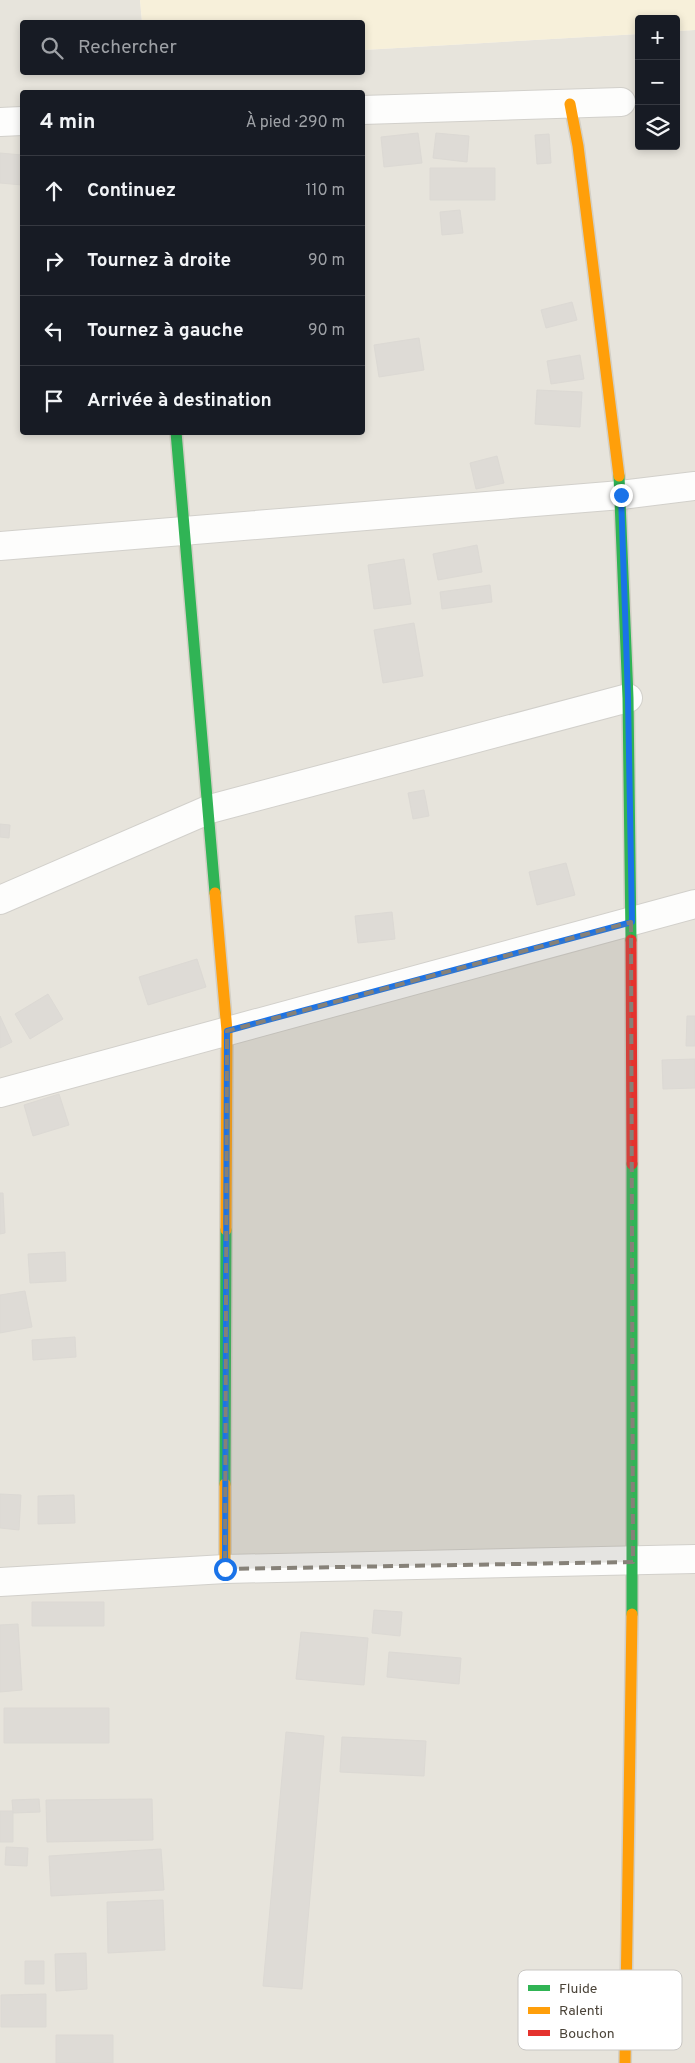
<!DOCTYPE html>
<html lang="fr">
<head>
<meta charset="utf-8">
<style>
  :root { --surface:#171b24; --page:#242831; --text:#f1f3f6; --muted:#9ea1a6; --line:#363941 }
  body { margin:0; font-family:Overpass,sans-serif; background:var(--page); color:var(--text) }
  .controls { position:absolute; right:15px; top:15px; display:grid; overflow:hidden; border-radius:5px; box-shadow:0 2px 8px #0003 }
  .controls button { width:45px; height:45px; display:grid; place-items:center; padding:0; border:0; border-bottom:1px solid var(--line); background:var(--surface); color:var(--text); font:25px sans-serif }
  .stop { position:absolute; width:15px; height:15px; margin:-11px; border:4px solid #1a73e8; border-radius:50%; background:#fff }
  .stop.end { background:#1a73e8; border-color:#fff; box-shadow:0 1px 5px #0008 }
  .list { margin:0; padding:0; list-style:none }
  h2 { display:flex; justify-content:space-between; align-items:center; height:65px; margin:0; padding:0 20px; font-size:21px }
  h2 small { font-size:16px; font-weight:400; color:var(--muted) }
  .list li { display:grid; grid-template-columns:32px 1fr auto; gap:15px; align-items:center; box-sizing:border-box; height:70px; padding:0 20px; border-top:1px solid var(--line) }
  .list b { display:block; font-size:19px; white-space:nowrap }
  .list em { font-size:16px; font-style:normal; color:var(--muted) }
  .icon { flex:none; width:28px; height:28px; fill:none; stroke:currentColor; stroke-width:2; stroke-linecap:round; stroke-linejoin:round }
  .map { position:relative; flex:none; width:695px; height:2063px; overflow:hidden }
  .search { position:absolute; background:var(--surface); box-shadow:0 2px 8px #0003; left:20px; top:20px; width:345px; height:55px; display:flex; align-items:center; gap:12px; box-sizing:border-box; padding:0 18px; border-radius:5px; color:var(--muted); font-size:19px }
  .panel { position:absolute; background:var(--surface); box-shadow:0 2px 8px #0003; left:20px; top:90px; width:345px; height:345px; border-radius:5px }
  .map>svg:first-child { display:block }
  .residential { fill:#e7e4dc; fill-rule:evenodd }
  .sand { fill:#f7f0da }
  .building { fill:#dedbd6; stroke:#dcd9d4 }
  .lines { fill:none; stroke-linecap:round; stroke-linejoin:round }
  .street-casing { stroke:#d2d0cb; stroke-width:30 }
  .fast-casing { stroke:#d3cfc5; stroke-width:14 }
  .slow-casing { stroke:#d3cfc5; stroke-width:14 }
  .jam-casing { stroke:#d3cfc5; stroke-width:14 }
  .street { stroke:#fdfdfc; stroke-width:28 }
  .fast { stroke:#30b455; stroke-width:11 }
  .slow { stroke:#ff9f0a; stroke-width:11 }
  .jam { stroke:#e5322d; stroke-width:11 }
  .route { stroke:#1a73e8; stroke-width:6 }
  .marked { fill:#868178; fill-opacity:0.2; stroke:#868178; stroke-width:4; stroke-dasharray:10 6; stroke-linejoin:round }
  .key { fill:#fff; stroke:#c9c7c4; stroke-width:1 }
  .key-label { font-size:14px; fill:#4b4439 }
</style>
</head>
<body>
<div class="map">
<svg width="695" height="2063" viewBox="0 0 695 2063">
  <rect width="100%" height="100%" fill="#f4f2ee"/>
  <path class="residential" d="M0,0H140L142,22H22V72H362L363,50L639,34V146H676V31L695,30V2063H0ZM22,92H362V432H22Z"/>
  <path class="sand" d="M140,0H695V30L676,31V19H639V34L363,50L362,22H142Z"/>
  <path class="building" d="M418,133L422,163L384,167L381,137Z
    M436,133L469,136L467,162L433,158Z
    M549,134L551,163L537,164L535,135Z
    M0,153L22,155V185L0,183Z
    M430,168H495V200H430Z
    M460,210L463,233L442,235L440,212Z
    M572,302L577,320L546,328L541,310Z
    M419,338L424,370L379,377L374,345Z
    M580,355L584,379L551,384L547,361Z
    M537,390L582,392L580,427L535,424Z
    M497,456L504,483L476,489L470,463Z
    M477,545L482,572L438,580L433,554Z
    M404,559L411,604L374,609L368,565Z
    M490,585L492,602L442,609L440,592Z
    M414,623L423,676L383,683L374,630Z
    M424,790L429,816L413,819L408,793Z
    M0,824L10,825L9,838L0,837Z
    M566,863L575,895L537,905L529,872Z
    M392,912L395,939L358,943L355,916Z
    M197,959L206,987L148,1005L139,977Z
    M48,994L63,1019L30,1039L15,1014Z
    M0,1016L12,1042L0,1048Z
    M687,1016H695V1046H686Z
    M695,1059V1088L663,1089L662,1060Z
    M59,1094L69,1125L33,1136L24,1105Z
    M0,1193H3L5,1233L0,1234Z
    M65,1252L66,1281L30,1283L28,1254Z
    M25,1291L32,1327L0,1333V1295Z
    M75,1337L76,1357L33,1360L32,1340Z
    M0,1494L21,1495L19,1530L0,1528Z
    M74,1495L75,1523L38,1524V1496Z
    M32,1602H104V1626H32Z
    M374,1610L402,1612L400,1636L372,1633Z
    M18,1624L22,1690L0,1692V1625Z
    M301,1632L368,1638L364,1685L296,1679Z
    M389,1652L461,1658L459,1684L387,1677Z
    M4,1708H109V1743H4Z
    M286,1732L324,1736L302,1989L263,1986Z
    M342,1737L426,1741L424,1776L340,1772Z
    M39,1799L40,1812L13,1813L12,1800Z
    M152,1799L153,1840L47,1842L46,1800Z
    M0,1811H13V1842H0Z
    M6,1847L28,1848L27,1866L5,1865Z
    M161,1849L164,1890L51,1896L49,1856Z
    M163,1900L165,1950L108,1953L107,1902Z
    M86,1953L87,1989L56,1991L55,1954Z
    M25,1961H44V1984H25Z
    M46,1994V2027H1V1995Z
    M56,2035H113V2063H56Z"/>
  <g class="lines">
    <defs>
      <path id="street" d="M362,110L621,102
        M0,122L22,121
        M0,546L621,495L695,486
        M0,900L210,809L628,698
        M0,1093L695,904
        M0,1582L225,1569L695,1559"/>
      <path id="fast" d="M176,432L215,893
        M619,476L628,698L631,940
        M632,1164V1614
        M225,1484L226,1230"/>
      <path id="slow" d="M570,104L578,146L619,476
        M215,893L227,1031L226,1230
        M225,1569V1484
        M625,2063L632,1614"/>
      <path id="jam" d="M631,940L632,1164"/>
    </defs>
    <use href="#street" class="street-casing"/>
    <use href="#fast" class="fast-casing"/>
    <use href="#slow" class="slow-casing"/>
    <use href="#jam" class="jam-casing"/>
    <use href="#street" class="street"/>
    <use href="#fast" class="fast"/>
    <use href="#slow" class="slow"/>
    <use href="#jam" class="jam"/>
  </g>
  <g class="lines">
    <path class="route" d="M225,1569L227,1031L632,922L628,698L621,495"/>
  </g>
  <path class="marked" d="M631,922L633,1562L225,1569L227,1031Z"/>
  <rect x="518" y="1970" width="164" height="80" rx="8" class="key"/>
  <rect x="528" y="1985" width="22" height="6" fill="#30b455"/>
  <rect x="528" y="2007" width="22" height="7" fill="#ff9f0a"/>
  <rect x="528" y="2030" width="22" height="6" fill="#e5322d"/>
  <g class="key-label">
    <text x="559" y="1993">Fluide</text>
    <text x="559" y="2015">Ralenti</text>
    <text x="559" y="2038">Bouchon</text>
  </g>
</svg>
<div class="controls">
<button>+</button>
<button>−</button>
<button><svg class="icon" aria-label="layers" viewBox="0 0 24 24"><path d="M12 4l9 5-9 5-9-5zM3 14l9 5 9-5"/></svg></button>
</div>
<div class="stop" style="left:225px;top:1569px"></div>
<div class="stop end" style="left:621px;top:495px"></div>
<div class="search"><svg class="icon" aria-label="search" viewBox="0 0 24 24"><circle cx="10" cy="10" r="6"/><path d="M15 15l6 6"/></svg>Rechercher</div>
<section class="panel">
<h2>4 min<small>À pied · 290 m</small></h2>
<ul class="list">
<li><svg class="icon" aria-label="ahead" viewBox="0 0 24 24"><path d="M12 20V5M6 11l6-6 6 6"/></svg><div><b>Continuez</b></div><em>110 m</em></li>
<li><svg class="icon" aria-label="right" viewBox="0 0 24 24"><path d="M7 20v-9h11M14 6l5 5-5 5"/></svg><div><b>Tournez à droite</b></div><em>90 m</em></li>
<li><svg class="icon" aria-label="left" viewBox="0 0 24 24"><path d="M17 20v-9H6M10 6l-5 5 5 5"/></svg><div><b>Tournez à gauche</b></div><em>90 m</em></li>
<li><svg class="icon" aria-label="arrive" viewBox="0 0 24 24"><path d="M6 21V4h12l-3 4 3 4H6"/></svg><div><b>Arrivée à destination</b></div></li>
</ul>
</section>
</div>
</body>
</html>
